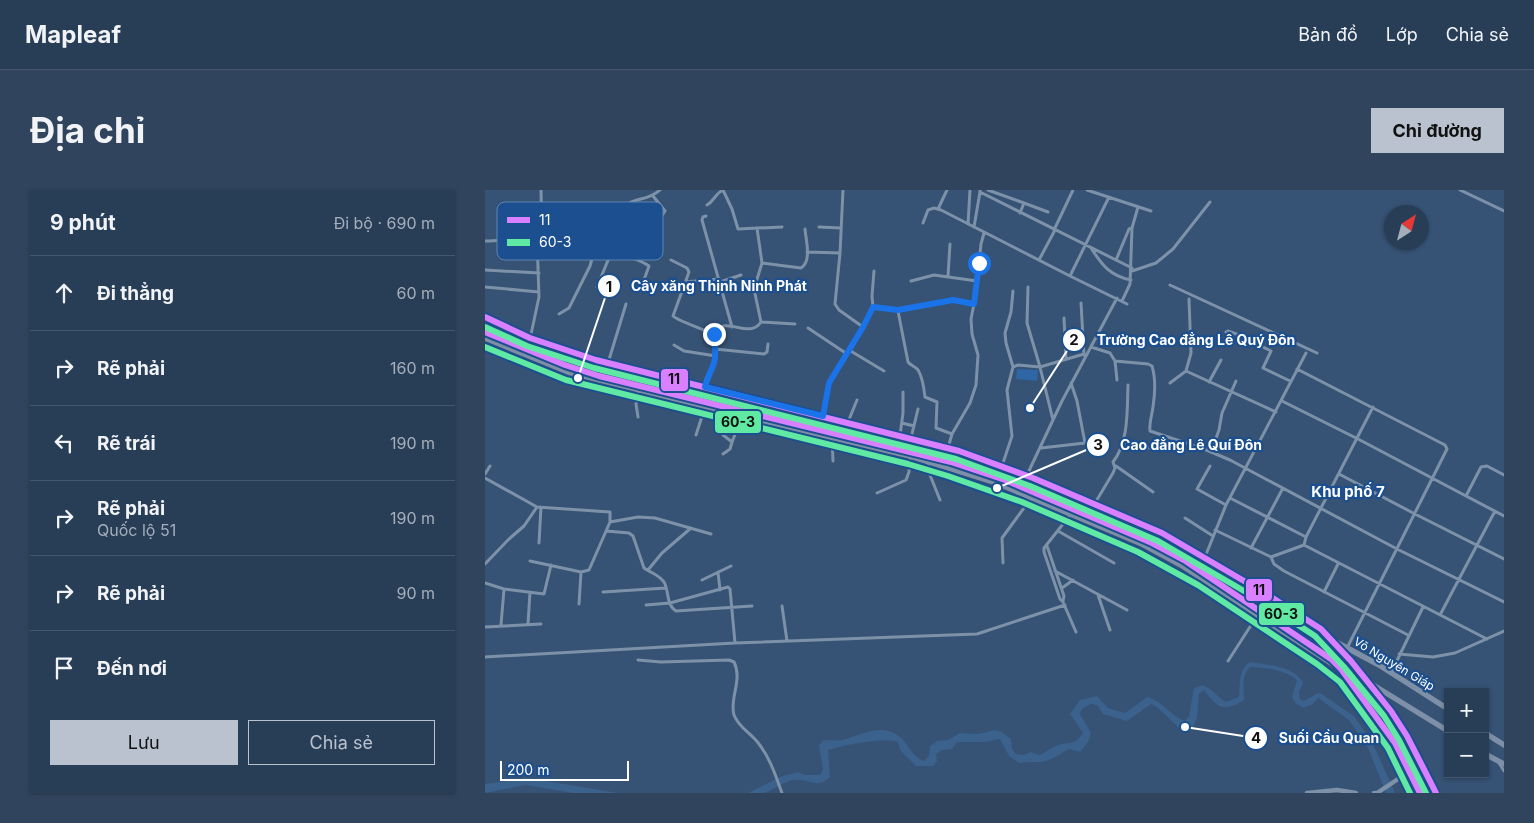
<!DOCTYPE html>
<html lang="vi">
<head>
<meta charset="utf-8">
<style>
  :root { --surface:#283e57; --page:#30455d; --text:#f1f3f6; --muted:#a5aeba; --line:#44576d; --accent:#b9c2ce }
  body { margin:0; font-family:Inter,sans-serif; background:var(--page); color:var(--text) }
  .controls { position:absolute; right:15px; bottom:15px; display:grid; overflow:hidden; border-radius:0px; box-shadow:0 1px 4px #0004 }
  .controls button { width:45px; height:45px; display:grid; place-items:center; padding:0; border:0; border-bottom:1px solid var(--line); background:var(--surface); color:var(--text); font:25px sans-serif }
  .compass { position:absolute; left:899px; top:15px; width:45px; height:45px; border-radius:50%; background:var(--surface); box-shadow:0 1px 4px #0004; rotate:36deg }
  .scale { position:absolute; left:15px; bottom:12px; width:129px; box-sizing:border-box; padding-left:5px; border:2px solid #fff; border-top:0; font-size:14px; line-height:18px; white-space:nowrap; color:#fff; -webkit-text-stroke:4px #1b4f8f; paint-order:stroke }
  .stop { position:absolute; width:15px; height:15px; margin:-11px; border:4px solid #1a73e8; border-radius:50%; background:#fff }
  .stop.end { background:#1a73e8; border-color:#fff; box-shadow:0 1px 5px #0008 }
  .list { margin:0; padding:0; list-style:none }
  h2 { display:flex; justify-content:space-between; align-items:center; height:65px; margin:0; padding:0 20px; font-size:21px }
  h2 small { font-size:16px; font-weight:400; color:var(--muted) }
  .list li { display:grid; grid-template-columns:32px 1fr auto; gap:15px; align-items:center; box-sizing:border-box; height:75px; padding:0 20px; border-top:1px solid var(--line) }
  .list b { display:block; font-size:19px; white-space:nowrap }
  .list p { margin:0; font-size:16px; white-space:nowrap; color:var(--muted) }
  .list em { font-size:16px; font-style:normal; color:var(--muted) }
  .actions { display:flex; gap:10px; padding:15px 20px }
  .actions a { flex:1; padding:11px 0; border:1px solid var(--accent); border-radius:0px; text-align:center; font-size:18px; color:var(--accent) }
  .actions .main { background:var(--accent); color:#111 }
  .icon { flex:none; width:28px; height:28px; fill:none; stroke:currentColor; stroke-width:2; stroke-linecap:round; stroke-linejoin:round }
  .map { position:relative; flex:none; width:1019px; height:603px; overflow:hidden; border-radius:0px }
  header { display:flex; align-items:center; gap:30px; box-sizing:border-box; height:70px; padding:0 25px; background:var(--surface); border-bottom:1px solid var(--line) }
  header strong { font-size:24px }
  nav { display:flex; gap:28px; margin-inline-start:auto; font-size:18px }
  .intro { display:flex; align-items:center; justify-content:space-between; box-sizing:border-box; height:120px; padding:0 30px }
  h1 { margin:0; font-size:35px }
  .button { padding:12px 22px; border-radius:0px; background:var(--accent); color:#111; font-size:18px; font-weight:700 }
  main { display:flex; gap:30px; padding:0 30px }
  aside { flex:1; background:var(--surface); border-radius:0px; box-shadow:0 1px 4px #0004 }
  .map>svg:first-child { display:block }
  .green { fill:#2f66a5 }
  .water { fill:#3b618d }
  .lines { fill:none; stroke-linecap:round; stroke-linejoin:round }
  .minor { stroke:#7d92a8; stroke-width:3 }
  .tertiary { stroke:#7d92a8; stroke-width:4.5 }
  .primary { stroke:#7d8ea7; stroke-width:5.5 }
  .trunk { stroke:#7e90a7; stroke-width:5.5 }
  .bus-1-casing { stroke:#1b4f8f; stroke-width:10 }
  .bus-2-casing { stroke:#1b4f8f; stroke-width:10 }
  .bus-1 { stroke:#d880ff; stroke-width:6 }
  .bus-2 { stroke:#60e9a3; stroke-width:6 }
  .route { stroke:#1a73e8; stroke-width:6 }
  .labels { text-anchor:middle; stroke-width:4.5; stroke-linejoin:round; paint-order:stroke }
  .street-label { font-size:12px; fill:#fff; stroke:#1b4f8f }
  .quarter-label { font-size:15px; font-weight:bold; fill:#fff; stroke:#1b4f8f }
  .key { fill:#1b4f8f; stroke:#5f84b1; stroke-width:1 }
  .key-label { font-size:14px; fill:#fff }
  .leader { fill:none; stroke:#fff; stroke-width:2 }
  .callout-dot { fill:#fff; stroke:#1b4f8f; stroke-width:2 }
  .mark-label { font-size:15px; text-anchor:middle; font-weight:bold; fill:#111 }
  .callout-label { font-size:14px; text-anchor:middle; font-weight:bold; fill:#fff; stroke:#1b4f8f; stroke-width:4.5; stroke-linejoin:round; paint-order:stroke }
  .line-badge { stroke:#1b4f8f; stroke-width:2 }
  .pale-badge-label { font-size:14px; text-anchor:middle; font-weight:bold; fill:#111 }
</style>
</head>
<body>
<header>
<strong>Mapleaf</strong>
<nav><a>Bản đồ</a><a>Lớp</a><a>Chia sẻ</a></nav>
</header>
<div class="intro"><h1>Địa chỉ</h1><a class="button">Chỉ đường</a></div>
<main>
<aside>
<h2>9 phút<small>Đi bộ · 690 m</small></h2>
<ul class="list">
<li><svg class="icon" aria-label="ahead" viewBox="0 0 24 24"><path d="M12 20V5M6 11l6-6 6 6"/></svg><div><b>Đi thẳng</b></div><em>60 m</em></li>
<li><svg class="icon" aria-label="right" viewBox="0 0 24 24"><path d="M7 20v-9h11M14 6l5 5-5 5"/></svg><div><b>Rẽ phải</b></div><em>160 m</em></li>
<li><svg class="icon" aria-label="left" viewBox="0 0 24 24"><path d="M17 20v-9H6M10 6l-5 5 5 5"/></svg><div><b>Rẽ trái</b></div><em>190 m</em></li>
<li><svg class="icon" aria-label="right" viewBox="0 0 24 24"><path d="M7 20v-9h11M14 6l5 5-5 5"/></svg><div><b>Rẽ phải</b><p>Quốc lộ 51</p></div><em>190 m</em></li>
<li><svg class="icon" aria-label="right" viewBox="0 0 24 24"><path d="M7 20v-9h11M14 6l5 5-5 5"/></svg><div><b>Rẽ phải</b></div><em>90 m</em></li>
<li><svg class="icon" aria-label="arrive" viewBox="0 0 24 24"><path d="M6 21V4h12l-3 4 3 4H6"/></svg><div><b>Đến nơi</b></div></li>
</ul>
<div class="actions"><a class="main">Lưu</a><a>Chia sẻ</a></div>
</aside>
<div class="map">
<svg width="1019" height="603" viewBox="0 0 1019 603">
  <rect width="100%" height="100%" fill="#365274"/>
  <path class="green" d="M532,179L553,180L552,191L531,189Z"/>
  <path class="water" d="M765,472C782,475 810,476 818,493L814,503L815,509L819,511L831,504L835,503L869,526L888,554L910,603H901L883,558L864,530L833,508L828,514L819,518L811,514L807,507L812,490C799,479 780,478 765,477C756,487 759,498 759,510C739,523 732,518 719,500L714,504L712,528L707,539H695L672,517L666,514L642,531L618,524L612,515L606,514L597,519L595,524L606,543L603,552L595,562L584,559C574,565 565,571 554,572C547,572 541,572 534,573L524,566L515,549L500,552H472L467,559L457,560L451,564L452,571L448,576H431L415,560L413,552C397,547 359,555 343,560L345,587C332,600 324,588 308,590C298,592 289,600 279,603C274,603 268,603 263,603L295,587L313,582L320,585H335L338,580L334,555L339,550C345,550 352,551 358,550C373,545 396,534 411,544C423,551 426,567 439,571L444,566L445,556L452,551L463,550L475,543L493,544L510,540L517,542L526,549L527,559L531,564L538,565L546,562L555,565C561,562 570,555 577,554C588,552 590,554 598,543L585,524L595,510L612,506L623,518L640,523L662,507C680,512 685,526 700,531L704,526L709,498L718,495C728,499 732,507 741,512L754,507C755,495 753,479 765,472Z
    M43,588L133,603H88L41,595L0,603V594Z"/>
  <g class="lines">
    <path class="minor" d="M56,0L57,49
      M238,0L247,19L253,39L297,37
      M358,0L355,63L350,114L354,120L378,137
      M495,0V2L647,78
      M503,0L539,13
      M602,0L666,21
      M975,0L1019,21
      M168,6L180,21L170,36
      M222,15C229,11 230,4 238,0
      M453,19L462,0
      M535,23L539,13L563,22
      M221,26L218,27L217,30L247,137
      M438,33L443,20L449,18L456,20L585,86L642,114
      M483,34L485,0
      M334,37L356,38
      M489,37L495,2
      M272,38L277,73L269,99L276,132
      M569,40L588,0
      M134,41L168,58
      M147,47L159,21
      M0,51C52,49 90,44 140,65C148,68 157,71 164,76L155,101
      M606,58C617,75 625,86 646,90
      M322,62L355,63
      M186,70L202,78L204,82L188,126C193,131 220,140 229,144
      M554,70L570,40
      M631,70L644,39L647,38
      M277,73L316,78C327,71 321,51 320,39
      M0,80L54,83
      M647,81L671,73L688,59L725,12
      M463,86L465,54
      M585,86L624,7
      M426,91L449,85L492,91
      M200,92L234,89
      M235,92L256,85
      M685,95L832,163
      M0,97L54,102
      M112,97L133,46L141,15C152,7 163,11 175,0
      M543,97L542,133L555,177L568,230
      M528,101L526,122L520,143L521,153L528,177
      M637,111L645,94L647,38L653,17
      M596,113L599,165
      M388,117L413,121L468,110L489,114
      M413,121L423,172C426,176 430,176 433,180C438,188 439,198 440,207L452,212L451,238L467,244
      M74,124L84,118L105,76L111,54
      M579,128L581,169
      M323,138L362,164
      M741,142L743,141L754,145L786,161L778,178L805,191
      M45,149L54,107L52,49
      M189,155L199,161L231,166
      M606,157L625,163L630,171L663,174L667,176C671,189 670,204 668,217C667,225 664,233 665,241L719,259L745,270L912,359L1019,412
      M230,159L279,164L282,162L283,154
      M364,160L399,181
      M630,171L632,190
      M123,173L141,114
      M812,179L960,255L962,259L862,458
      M701,181L791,222
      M724,192L736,170
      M685,193L701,181L706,163L704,109
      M215,201L220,197L221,189L229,173L230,159L229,142C241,125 264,150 276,132L310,134
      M797,211L873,249L1019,326
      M338,226L344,193L378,137L388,117L387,106L389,81
      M153,227L151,214L154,201
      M363,232L372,210
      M417,233L429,236
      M211,245L220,217
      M415,245L418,223V202
      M347,248L348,271
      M426,248L433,219
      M247,252L257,227
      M638,252L673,260
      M463,258L467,244L485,213L491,195L493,165L487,144L486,129L491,104L496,54L499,43
      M556,258L600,253L592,211L586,193
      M726,262L734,240L737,223L751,191
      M238,264L245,259L247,252L238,245L244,223
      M443,271L445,285L455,310
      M517,276L527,246L522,200L528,177L533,175L555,177L599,164
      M631,276L668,302
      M725,276L712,299L741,315
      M0,284L5,276
      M854,284L930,324L1019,369
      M542,285L577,211L632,108
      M0,288L52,317L125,322V332L104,380L96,382L45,371
      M392,303L421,290L424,282L425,267
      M981,306L996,277L1002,276L1019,285
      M745,308L821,347
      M610,313L628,283L630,278L628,272C644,252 642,220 643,195
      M586,324L559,358V362L575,409L578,412L591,442
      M700,328L728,346
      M125,332L153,327L170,328L226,344
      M730,340L786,367L819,355L1002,449
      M121,341L144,343L148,346L159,378C166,383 173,384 179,392C184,400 181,415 191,421L267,416
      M573,341L629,373
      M54,353L56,317
      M819,355L821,347L888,217
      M562,356L579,406L578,411
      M766,358L798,298
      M720,367L741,315L821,163
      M786,367L789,374L799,381L923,445
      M518,373L517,348L547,307
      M0,374L24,349L39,336L52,317
      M163,380L177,363L206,338
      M570,381L642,420
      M233,382L235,400
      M217,390L246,376
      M0,393L19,399L59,404L66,375
      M577,398L588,390
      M118,402L181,398
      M839,402L853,374
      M613,405L625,440
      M94,414L96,382
      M161,415L185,413L243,397L245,399L250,453
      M297,416L302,451
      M955,425L1010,321
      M43,434L45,402
      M16,435L19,399
      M0,437L56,434
      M914,464L948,467L970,463L1019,441
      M0,467L250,453L492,444L580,415
      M153,470L176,472L244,470L249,472C258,490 244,509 249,525C254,538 266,543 274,554C285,568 291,587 297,603
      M743,471L772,426
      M906,483L938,417
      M1014,573L1019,581"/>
    <path class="tertiary" d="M822,603L852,600L871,603
      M889,603H892L925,581"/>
    <path class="primary" d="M0,127L45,148L111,170L415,245L474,261L525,279L610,313L677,343L783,405L836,439L841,444
      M0,148L83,182L282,232L425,266L509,292L657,354L696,375L849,475"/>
    <path class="trunk" d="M0,133L44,153L84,167L150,186L379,241L470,265L539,290L673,347L782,408L844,448L866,471L906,521L922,546L951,603
      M0,142L80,175L114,186L287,229L373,248L466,272L520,290L667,353L699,370L773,421L846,469L856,479L910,553L935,603
      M533,302L542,285
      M849,451L894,475L963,519
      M854,474L963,541
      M1000,543L1019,555
      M1000,564L1019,574"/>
    <defs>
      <path id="bus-1" d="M0,127L45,148L111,170L474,261L548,288L677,343L783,405L836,439L866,471L906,521L922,546L951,603
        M0,142L80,175L114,186L466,272L520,290L667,353L699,370L846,469L856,479L910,553L935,603"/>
      <path id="bus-2" d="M0,137L42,156L109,178L471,269L545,296L673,351L778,412L830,446L859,477L899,526L914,550L941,603
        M0,157L81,190L423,274L463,286L537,312L653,362L713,395L832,474L855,492L903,558L925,603"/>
    </defs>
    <use href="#bus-1" class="bus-1-casing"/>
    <use href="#bus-2" class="bus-2-casing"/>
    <use href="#bus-1" class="bus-1"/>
    <use href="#bus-2" class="bus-2"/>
  </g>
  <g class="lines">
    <path class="route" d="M229,144C229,153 232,164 229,173C226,182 222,188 220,197L338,226L344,193L378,137L388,117L413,120L468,110L489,114L494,73"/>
  </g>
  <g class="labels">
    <g class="street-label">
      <text transform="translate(909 474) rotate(31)" y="4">Võ Nguyên Giáp</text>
    </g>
    <g class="quarter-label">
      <text x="863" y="307">Khu phố 7</text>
    </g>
  </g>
  <rect x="12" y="12" width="166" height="58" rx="8" class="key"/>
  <rect x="22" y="27" width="23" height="6" fill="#d880ff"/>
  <rect x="22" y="49" width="23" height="7" fill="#60e9a3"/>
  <g class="key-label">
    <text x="54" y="35">11</text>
    <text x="54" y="57">60-3</text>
  </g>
  <path class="leader" d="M93 188L124 96M545 218L589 150M512 298L613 255M700 537L771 548"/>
  <g class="callout-dot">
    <circle cx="93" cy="188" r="5"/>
    <circle cx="545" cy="218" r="5"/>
    <circle cx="512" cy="298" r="5"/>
    <circle cx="700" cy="537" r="5"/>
    <circle cx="124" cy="96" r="12"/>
    <circle cx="589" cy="150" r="12"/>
    <circle cx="613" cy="255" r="12"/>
    <circle cx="771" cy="548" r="12"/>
  </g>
  <g class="mark-label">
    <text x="124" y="102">1</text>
    <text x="589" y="155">2</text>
    <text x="613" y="260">3</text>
    <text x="771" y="553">4</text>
  </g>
  <g class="callout-label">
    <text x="234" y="101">Cây xăng Thịnh Ninh Phát</text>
    <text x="711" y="155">Trường Cao đẳng Lê Quý Đôn</text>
    <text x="706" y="260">Cao đẳng Lê Quí Đôn</text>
    <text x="844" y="553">Suối Cầu Quan</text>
  </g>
  <g class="line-badge">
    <rect x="175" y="178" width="29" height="24" rx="5" fill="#d880ff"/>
    <rect x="229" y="220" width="48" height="24" rx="5" fill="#60e9a3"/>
    <rect x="760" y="388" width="28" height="24" rx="5" fill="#d880ff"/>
    <rect x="773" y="412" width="47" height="24" rx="5" fill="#60e9a3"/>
  </g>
  <g class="pale-badge-label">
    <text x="189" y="194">11</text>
    <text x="253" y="237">60-3</text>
    <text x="774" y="405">11</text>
    <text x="796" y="429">60-3</text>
  </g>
</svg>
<div class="controls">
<button>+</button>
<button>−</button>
</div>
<svg class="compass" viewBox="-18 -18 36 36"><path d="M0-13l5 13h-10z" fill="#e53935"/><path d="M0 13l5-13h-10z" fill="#a5aeba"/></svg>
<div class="scale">200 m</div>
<div class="stop" style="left:494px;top:73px"></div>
<div class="stop end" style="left:229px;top:144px"></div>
</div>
</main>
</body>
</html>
